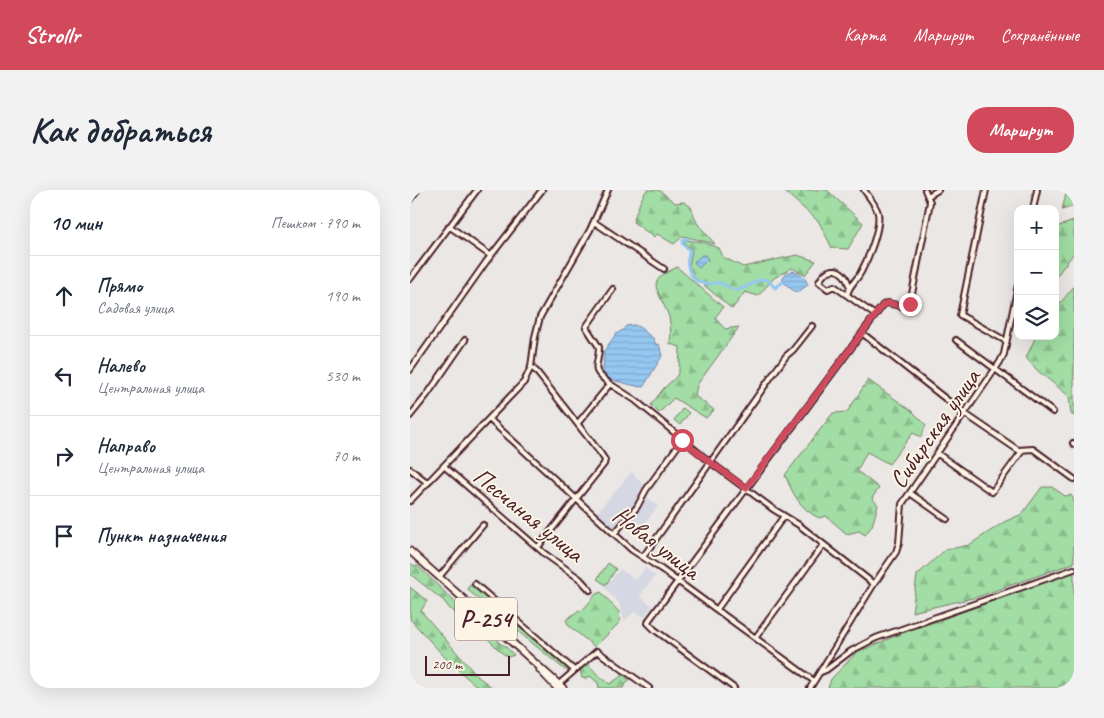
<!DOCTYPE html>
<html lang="ru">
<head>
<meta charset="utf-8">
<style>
  :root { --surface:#fff; --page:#f2f2f3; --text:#1f2937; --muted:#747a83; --line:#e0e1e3; --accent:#d1495b }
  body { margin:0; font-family:Caveat,sans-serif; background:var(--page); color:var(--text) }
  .controls { position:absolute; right:15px; top:15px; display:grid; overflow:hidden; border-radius:10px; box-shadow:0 5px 20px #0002 }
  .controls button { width:45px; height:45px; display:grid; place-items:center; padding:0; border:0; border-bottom:1px solid var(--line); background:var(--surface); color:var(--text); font:25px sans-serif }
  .scale { position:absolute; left:15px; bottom:12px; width:85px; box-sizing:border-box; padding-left:5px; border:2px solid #4a1f2b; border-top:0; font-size:14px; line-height:18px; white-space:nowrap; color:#4a1f2b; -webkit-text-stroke:4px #fcf5e5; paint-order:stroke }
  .stop { position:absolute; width:15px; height:15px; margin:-11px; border:4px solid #d1495b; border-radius:50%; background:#fff }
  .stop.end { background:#d1495b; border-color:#fff; box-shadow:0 1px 5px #0008 }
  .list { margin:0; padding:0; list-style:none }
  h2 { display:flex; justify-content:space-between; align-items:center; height:65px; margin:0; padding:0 20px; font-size:21px }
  h2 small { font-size:16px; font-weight:400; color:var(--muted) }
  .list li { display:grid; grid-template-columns:32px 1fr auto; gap:15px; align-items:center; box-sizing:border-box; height:80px; padding:0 20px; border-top:1px solid var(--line) }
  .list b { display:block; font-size:19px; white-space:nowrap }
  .list p { margin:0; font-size:16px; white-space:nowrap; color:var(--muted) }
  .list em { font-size:16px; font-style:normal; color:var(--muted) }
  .icon { flex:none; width:28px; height:28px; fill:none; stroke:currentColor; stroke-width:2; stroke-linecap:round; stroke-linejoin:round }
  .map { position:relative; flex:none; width:664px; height:498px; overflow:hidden; border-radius:20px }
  header { display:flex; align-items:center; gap:30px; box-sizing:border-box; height:70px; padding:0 25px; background:var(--accent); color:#fff }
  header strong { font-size:24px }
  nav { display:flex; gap:28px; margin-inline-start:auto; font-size:18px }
  .intro { display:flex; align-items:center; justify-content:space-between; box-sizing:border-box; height:120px; padding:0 30px }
  h1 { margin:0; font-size:35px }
  .button { padding:12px 22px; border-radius:20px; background:var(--accent); color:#fff; font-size:18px; font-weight:700 }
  main { display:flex; gap:30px; padding:0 30px }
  aside { flex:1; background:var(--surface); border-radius:20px; box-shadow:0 5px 20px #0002 }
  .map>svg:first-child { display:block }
  .built { fill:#d5d7e3 }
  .forest { fill:url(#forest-firs); stroke:#767e68 }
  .pitch { fill:#a1dda4; stroke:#767e68 }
  .water { fill:url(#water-rules); stroke:#7684a2 }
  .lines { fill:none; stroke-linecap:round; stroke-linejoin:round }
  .canal { stroke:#94c7f1; stroke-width:3 }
  .minor-casing { stroke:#4a1f2b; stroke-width:8 }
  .highway-casing { stroke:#4a1f2b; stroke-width:9 }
  .minor { stroke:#fcf5e5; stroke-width:4 }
  .highway { stroke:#fcf5e5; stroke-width:5.5 }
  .route { stroke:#d1495b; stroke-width:6 }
  .labels { text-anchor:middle; stroke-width:4; stroke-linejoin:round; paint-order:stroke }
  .shield { fill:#fcf5e5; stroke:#7f5f63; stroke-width:1 }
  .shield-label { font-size:24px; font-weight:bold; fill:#4a1f2b }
  .street-label { font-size:25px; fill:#4a1f2b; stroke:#fcf5e5 }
</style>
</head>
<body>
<header>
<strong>Strollr</strong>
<nav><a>Карта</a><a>Маршрут</a><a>Сохранённые</a></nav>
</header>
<div class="intro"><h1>Как добраться</h1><a class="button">Маршрут</a></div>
<main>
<aside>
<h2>10 мин<small>Пешком · 790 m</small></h2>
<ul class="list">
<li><svg class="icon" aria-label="ahead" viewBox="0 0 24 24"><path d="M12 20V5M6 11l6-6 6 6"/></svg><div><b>Прямо</b><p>Садовая улица</p></div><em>190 m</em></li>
<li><svg class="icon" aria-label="left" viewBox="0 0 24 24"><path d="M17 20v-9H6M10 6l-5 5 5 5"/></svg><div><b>Налево</b><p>Центральная улица</p></div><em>530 m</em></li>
<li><svg class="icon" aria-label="right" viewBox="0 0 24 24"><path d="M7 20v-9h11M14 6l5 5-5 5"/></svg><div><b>Направо</b><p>Центральная улица</p></div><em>70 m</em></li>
<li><svg class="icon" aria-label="arrive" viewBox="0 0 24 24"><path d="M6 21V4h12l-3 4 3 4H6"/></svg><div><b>Пункт назначения</b></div></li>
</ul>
</aside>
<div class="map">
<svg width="664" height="498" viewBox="0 0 664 498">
  <defs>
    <pattern id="forest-firs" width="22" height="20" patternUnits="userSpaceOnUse" patternTransform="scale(1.25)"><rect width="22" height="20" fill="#a1dda4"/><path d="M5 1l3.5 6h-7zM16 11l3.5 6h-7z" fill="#8cbd8d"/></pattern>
    <pattern id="water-rules" width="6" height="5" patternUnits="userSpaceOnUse" patternTransform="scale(1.25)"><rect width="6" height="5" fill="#94c7f1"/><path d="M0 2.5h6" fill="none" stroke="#81aacf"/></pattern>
  </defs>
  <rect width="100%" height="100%" fill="#eae7e4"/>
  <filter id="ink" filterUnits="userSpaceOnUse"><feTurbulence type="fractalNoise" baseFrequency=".02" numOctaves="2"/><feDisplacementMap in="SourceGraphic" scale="10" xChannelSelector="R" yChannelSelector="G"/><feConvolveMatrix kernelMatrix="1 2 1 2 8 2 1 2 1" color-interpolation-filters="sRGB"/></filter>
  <g filter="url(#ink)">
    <path class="built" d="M221,282L234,295L225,312L226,316L205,339L187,323Z
      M238,308L248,316L232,337L222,329Z
      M235,378L245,386L230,406L242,416L234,427L225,421L214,431L209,413L195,398L210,379L226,390Z"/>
    <path class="forest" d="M237,0H249L265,13L274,12L281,17L287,33L305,54L273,46L264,54L247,44L244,47L223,32C226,23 231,7 237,0Z
      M373,0H417L453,33L438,59L422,58L409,32Z
      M657,0H664V16L652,20Z
      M664,31V63L645,88V39L646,37Z
      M275,50L292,52L309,58L313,67L333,77L387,65L406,71L395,85L382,78L364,88L348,106L335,102L322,119L281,84L279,76L282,60L274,53Z
      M267,77L313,117L305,128L315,139L329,137L287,195L285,206L304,220L296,228L264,208L249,223L241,215L254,198L266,187L269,181L270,157L260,154C261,144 261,136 259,127C257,120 245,99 246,94C248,85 260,81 267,77Z
      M664,96V226L661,224L659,206L628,181L616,168L626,146H645V120Z
      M458,190L502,221L516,235L511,247L503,243L479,274L457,262L447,281L469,298L462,308L468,315L462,336L455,345L449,341L437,344L416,326L409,328C390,319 383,304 375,285L423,223L437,222Z
      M632,297H642L655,306L661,305L664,310V373L567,407L502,422L507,385L535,360L559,355L594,332L612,324Z
      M0,373L4,376H8L59,426L77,437L85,444L89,453L95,456L104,465L99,467L92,463L75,446L40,419L34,411L0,384Z
      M664,382V498H418L421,489L446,463L490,444Z
      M60,395L63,396L131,453L159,480H155L59,401L58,398Z
      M0,397L17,411L11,421L67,486L83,498H69L41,474L0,429Z
      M191,402L209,422L210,432L185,457L159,436L156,430L169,420L172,421L186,404Z
      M179,475L187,484L200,494L213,485L219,490L213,498H189L188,493L180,486L176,489L172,488L170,480L175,476Z"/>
    <path class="pitch" d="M273,218L279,223L270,235L264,230Z
      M198,373L206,379L196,395L187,389Z"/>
    <path class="water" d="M292,65H294L298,69L289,78L284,72Z
      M382,81C389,83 396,87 398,95L389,101L385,102L373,92C372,85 376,83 382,81Z
      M224,135C232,137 236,144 243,148L246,155L249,154L252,166L234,196L230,197L202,190L195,185L193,182L194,161L206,144L213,140L216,136Z"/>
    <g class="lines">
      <path class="canal" d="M278,49H274L272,53L280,61C274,76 280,92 297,94C301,94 305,92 309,93C316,94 320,100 327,100C336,99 344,91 353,89L359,91L365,98L373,92"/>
      <defs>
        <path id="minor" d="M576,0L550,125L596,151
          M518,6L528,0
          M0,9L7,0
          M623,19L627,0
          M184,32L254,79
          M39,36L81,66
          M0,89L67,0
          M439,95C433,77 418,74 409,92L418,99L424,96L465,125
          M437,105C440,93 446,92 451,82C458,69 471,38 468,23C466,15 459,7 454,0
          M452,143L551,221L608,260L623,259L664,289
          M546,150L643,222
          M121,177L126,181L191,264L195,270L194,274L128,357
          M0,180L76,72L132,0
          M200,194C178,177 189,179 189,157L176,137L203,99
          M0,226L17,205L55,150
          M79,229L222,360L251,379L404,491
          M168,233L200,194L225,210L300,272L363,319L389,335L464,394
          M663,253L664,254
          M528,264L582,302L612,261
          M35,277L135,364L170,389L180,400
          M0,279L18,293
          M500,303L537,329
          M0,311L114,192L121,177L125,147L130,127L180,40L198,0
          M204,344L227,317L236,300L272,250
          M233,367L376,166L383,160L402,136
          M29,387L73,335
          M65,394L164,480
          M307,419L374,326
          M346,447L413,355
          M411,482L416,480L441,461L466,448L664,379
          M149,494L187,461L239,498
          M324,498L245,440L238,433L239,430L473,115L477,113L496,117L500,114L520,12L515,0
          M400,498L464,394L486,362L489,353L492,314L590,172L594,164L608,95"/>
        <path id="highway" d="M0,361L153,498
          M130,480L147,498"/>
      </defs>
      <use href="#minor" class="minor-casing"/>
      <use href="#highway" class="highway-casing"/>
      <use href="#minor" class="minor"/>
      <use href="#highway" class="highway"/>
    </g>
  </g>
  <g class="lines" filter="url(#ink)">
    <path class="route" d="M272,250L300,272L336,298L473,115L478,113L497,117L500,114"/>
  </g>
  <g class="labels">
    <rect class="shield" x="45" y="407.5" width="62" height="43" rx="4"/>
    <g class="shield-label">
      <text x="76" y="437">Р-254</text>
    </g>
    <g class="street-label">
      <text transform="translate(524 238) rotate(-55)" y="9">Сибирская улица</text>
      <text transform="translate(119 324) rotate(39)" y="9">Песчаная улица</text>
      <text transform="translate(247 352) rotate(38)" y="9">Новая улица</text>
    </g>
  </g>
</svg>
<div class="controls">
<button>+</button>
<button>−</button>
<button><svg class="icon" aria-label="layers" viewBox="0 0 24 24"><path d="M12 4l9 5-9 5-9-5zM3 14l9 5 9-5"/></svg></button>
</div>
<div class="scale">200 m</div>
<div class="stop" style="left:272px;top:250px"></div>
<div class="stop end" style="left:500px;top:114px"></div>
</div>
</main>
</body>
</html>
